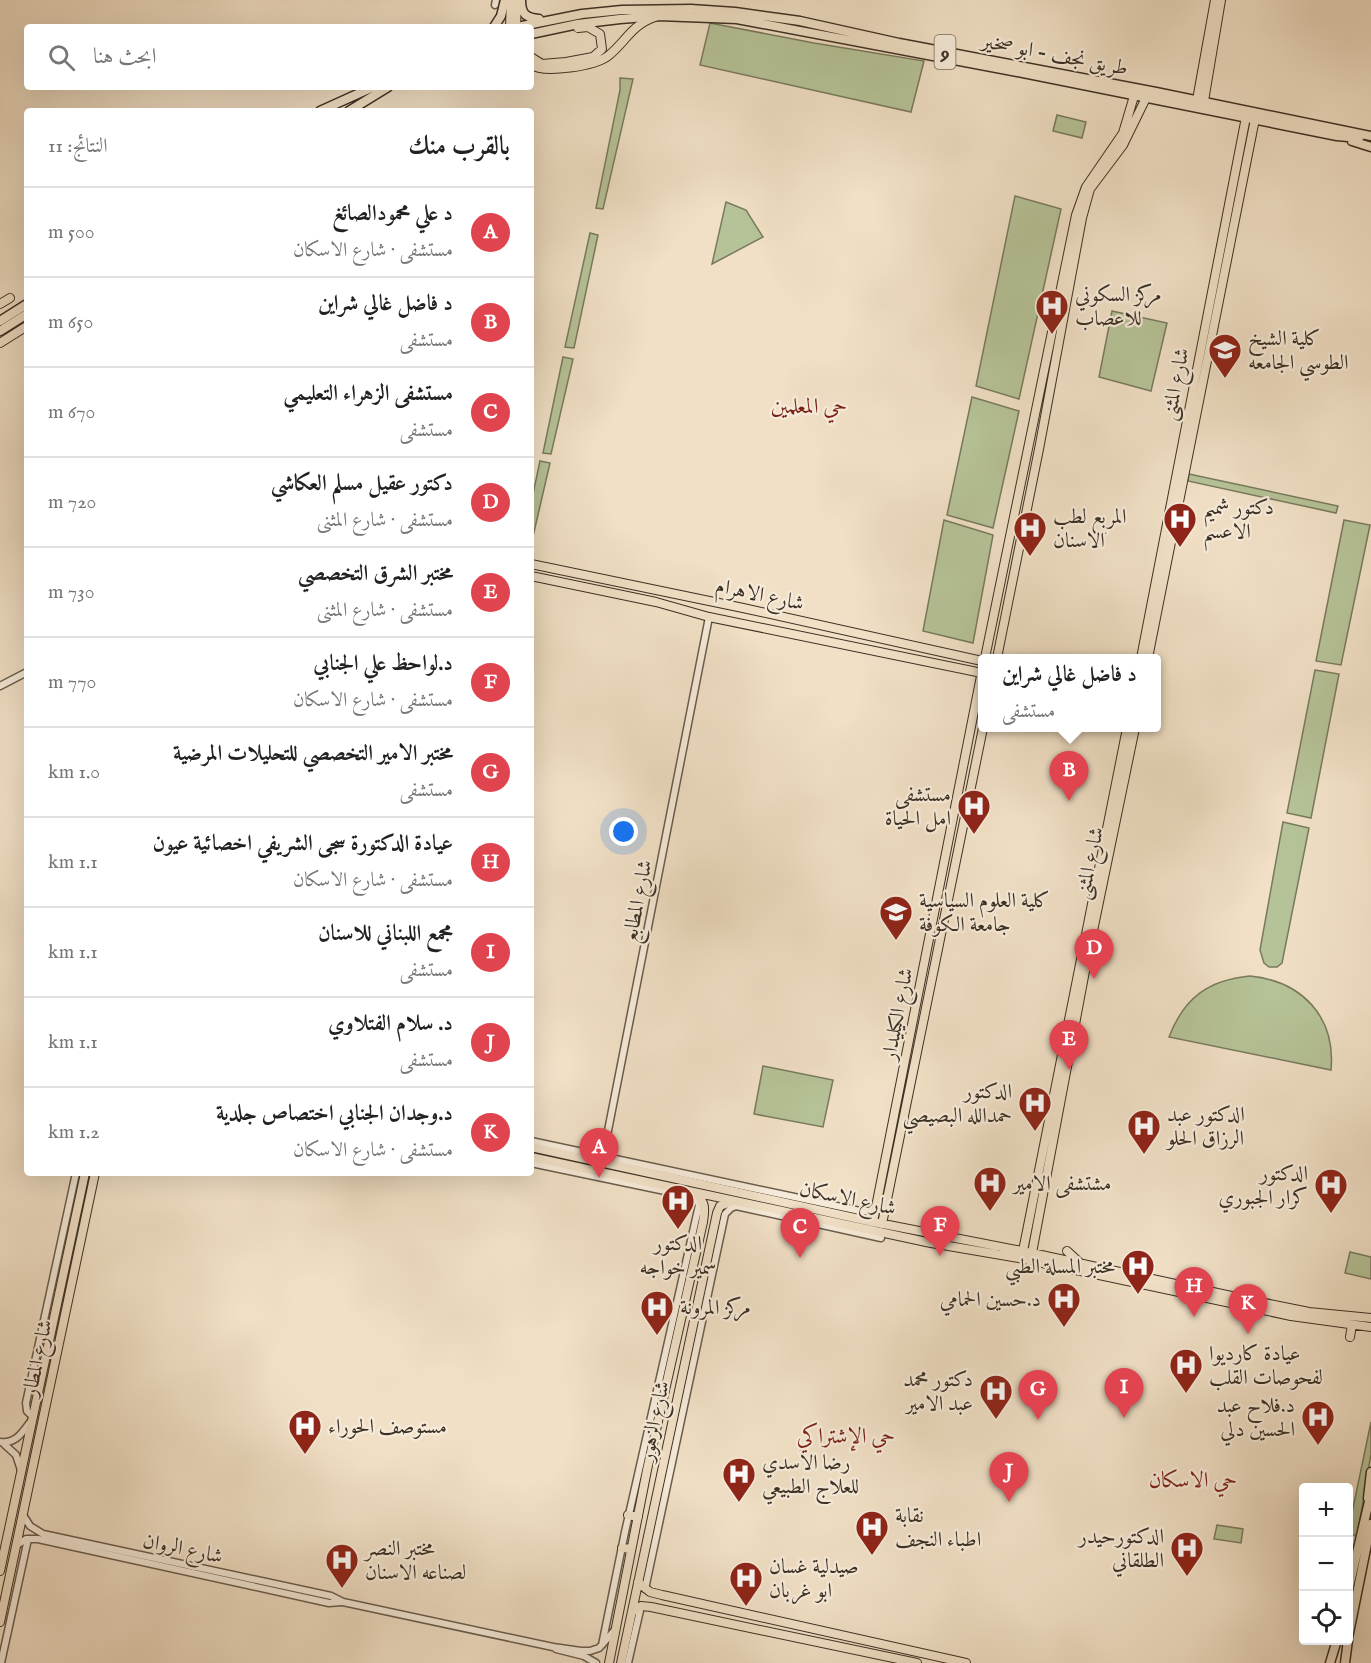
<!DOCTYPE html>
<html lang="ar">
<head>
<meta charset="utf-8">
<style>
  :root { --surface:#fff; --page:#f6f6f6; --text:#222; --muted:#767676; --line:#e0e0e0; --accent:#b45309 }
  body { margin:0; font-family:"IM FELL English",Amiri,serif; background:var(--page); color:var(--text); direction:rtl }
  .controls { position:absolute; right:18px; bottom:18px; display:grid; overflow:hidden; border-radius:6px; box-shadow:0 6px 24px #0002 }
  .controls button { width:54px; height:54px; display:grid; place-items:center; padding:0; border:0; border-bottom:2px solid var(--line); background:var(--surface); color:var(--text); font:30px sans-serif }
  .you { position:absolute; left:624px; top:832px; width:21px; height:21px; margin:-15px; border:4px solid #fff; border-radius:50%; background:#1a73e8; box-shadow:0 0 0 9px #1a73e833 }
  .badge { display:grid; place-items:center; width:39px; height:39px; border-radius:50%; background:var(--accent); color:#fff; font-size:20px; font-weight:700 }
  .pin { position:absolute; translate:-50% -50px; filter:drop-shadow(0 2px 3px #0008) }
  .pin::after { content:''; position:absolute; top:32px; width:21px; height:18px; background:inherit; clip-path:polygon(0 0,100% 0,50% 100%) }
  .popup { position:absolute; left:978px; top:654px; width:183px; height:78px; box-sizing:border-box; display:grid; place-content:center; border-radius:6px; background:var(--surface); filter:drop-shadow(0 2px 4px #0005); font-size:20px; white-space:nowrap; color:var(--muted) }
  .popup b { font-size:22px; color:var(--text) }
  .popup::after { content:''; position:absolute; left:50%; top:100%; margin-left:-12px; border:12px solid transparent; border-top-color:var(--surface) }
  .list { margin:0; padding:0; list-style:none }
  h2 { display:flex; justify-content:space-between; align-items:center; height:78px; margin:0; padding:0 24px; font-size:26px }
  h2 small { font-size:20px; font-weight:400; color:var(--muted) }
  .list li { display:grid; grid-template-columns:39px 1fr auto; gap:18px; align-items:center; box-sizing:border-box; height:90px; padding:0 24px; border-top:2px solid var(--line) }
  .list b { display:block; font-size:22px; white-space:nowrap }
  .list p { margin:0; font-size:20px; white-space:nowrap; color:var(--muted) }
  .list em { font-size:20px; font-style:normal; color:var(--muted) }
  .icon { flex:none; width:33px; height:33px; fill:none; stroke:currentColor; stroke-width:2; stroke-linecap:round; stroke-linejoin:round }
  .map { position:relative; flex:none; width:1371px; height:1663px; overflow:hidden; direction:ltr }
  .search { position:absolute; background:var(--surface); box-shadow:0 6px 24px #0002; left:24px; top:24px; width:510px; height:66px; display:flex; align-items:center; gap:15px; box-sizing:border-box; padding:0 21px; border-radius:6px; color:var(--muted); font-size:22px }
  .panel { position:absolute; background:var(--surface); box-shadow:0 6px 24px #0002; left:24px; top:108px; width:510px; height:1068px; border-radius:6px; direction:rtl }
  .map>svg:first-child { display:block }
  .green { fill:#b6c398; stroke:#797a5e; stroke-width:1.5 }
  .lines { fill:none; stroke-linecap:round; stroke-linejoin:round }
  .minor-casing { stroke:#695c4c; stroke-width:9 }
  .major-casing { stroke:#3c3024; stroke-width:10 }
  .highway-casing { stroke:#3c3024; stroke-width:11 }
  .minor { stroke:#f6ebda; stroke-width:6 }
  .major { stroke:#f1e0c6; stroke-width:8 }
  .highway { stroke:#f1e0c6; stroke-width:8 }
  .labels { text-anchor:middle; stroke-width:4.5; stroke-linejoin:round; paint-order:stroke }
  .shield { fill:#f6ebda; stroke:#74685b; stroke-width:1.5 }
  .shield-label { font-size:20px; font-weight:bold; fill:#3c3024 }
  .street-label { font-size:21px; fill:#3c3024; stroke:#f6ebda }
  .poi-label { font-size:21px; fill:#3c3024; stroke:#f6ebda; text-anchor:start }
  .neighbourhood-label { font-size:22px; fill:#7a1f14; stroke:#f6ebda }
</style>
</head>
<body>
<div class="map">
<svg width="1371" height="1663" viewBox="0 0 1371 1663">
  <rect width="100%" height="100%" fill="#f1e0c6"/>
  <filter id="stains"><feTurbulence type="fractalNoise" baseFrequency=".00333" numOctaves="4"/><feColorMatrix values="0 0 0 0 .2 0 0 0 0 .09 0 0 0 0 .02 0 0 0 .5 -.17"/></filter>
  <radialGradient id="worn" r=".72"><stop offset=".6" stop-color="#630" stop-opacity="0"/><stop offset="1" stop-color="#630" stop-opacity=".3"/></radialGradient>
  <path class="green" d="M710,23L814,43L924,61L911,112L700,65Z
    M620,78L633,79L603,209L596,208L620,90Z
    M1057,115L1086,122L1082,138L1053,131Z
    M1015,196L1061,209L1019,399L976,386Z
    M726,202L746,210L763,237L712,264Z
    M590,233L598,235L574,348L565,347Z
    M1112,311L1167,323L1151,391L1099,377Z
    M563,357L573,359L551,454L543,453Z
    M972,397L1019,411L993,528L947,515Z
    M540,461L550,463L531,545V503Z
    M1189,474L1338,506L1336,513L1188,481Z
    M944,520L993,535L973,643L923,631Z
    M1344,520L1370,525L1341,665L1316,661Z
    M1315,670L1339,674L1311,818L1287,813Z
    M1283,822L1309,828L1282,963L1277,967H1269L1264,963L1260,950Z
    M1250,976C1301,981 1336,1016 1331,1070L1169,1037C1184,998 1208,980 1250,976Z
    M763,1066L833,1080L823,1127L754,1114Z
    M1350,1252L1371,1257V1279L1345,1273Z
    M1371,1422V1454L1357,1537L1349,1532V1527Z
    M1217,1525L1243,1529L1241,1543L1214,1539Z"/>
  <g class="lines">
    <defs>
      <path id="minor" d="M495,5L496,0
        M0,686L27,672
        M531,1141L860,1211H870L876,1205
        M603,1156L709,617
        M531,1163L689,1196L696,1199L699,1205L625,1532L602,1645
        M32,1416L27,1411L26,1403L76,1173
        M0,1442C16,1444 22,1433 31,1421
        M4,1444L16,1455L21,1470
        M23,1515L30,1526L43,1534L331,1596L343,1602L553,1647L581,1651H590L599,1648L614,1631
        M17,1545L26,1539H38L329,1603L342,1602
        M645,1589L725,1214L731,1208L736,1206L881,1238
        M556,1649L584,1656L596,1663
        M1,1663L28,1539
        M628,1663L641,1606"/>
      <path id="major" d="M510,27L511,0
        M516,27L517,0
        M531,57L542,64L566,62L593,57L602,49L600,34L588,27L578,28
        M531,65C545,74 595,66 608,56C625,43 631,25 655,17
        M1197,100L1215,0
        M1204,101L1221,0
        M0,304L10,298
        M0,343L27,326
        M531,564L743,608L982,661
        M531,576L656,602L709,617L982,673
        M985,658L1076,215L1086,187L1123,133L1134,96
        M997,658L1040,444L1082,218L1090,189L1123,145L1146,98
        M1141,658L1246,117
        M1148,658L1255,119
        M531,1147L873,1222L1032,1253L1250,1300L1309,1312L1371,1318
        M531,1157L931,1243L1019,1258L1291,1316L1371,1327
        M873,1222L982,671
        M882,1224L983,728
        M1023,1251L1127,728
        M1067,1251L1080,1263
        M1032,1253L1088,955L1135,728
        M1124,1273L1138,1268
        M1350,1337L1352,1325
        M628,1515L638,1517
        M622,1548L631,1549
        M0,1571L85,1173
        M638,1582L650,1592L662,1595L966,1663
        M632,1612L641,1606L651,1607L917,1663
        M0,1622L95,1173
        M609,1663L647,1470L703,1222C705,1209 706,1201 694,1193
        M621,1663L717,1213L720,1206L733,1201"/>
      <path id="highway" d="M521,0C521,14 526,18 539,19
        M494,27L501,16L505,0
        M517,27L582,14L622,10L691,9L735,12L800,21L899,43L1156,92L1371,136
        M531,34L578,24L620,19L659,16L737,19L1023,73L1337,136L1359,138
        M320,111L373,87
        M349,111L388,87
        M1352,141L1371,147
        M0,321L27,304
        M0,331L27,314
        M1368,1498L1371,1472
        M1348,1591L1371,1493
        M1348,1638L1371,1524
        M1330,1663L1337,1640
        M1345,1663L1348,1640"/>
    </defs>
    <use href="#minor" class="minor-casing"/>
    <use href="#major" class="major-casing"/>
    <use href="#highway" class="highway-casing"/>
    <use href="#minor" class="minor"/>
    <use href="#major" class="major"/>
    <use href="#highway" class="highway"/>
  </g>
  <defs>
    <symbol id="hospital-pin" viewBox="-11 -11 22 30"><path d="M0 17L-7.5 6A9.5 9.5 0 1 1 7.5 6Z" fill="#8f2418" stroke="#f6ebda"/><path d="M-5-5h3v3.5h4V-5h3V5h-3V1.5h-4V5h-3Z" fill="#fff"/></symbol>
    <symbol id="university-pin" viewBox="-11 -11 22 30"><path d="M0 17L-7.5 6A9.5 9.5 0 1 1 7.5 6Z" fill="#8f2418" stroke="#f6ebda"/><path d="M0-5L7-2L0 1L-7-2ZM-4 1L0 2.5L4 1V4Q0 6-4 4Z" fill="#fff"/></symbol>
  </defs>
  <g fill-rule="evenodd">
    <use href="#hospital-pin" x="1033" y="287" width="38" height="52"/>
    <use href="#university-pin" x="1206" y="331" width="38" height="52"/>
    <use href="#hospital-pin" x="1161" y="500" width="38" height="52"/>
    <use href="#hospital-pin" x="1011" y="509" width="38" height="52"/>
    <use href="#hospital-pin" x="955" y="787" width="38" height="52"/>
    <use href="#university-pin" x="877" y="893" width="38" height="52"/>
    <use href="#hospital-pin" x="1016" y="1084" width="38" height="52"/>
    <use href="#hospital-pin" x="1125" y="1107" width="38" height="52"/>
    <use href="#hospital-pin" x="971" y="1164" width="38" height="52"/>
    <use href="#hospital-pin" x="1312" y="1166" width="38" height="52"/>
    <use href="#hospital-pin" x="659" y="1182" width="38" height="52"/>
    <use href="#hospital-pin" x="1119" y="1247" width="38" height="52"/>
    <use href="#hospital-pin" x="1045" y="1280" width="38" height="52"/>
    <use href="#hospital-pin" x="638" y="1288" width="38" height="52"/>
    <use href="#hospital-pin" x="1167" y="1346" width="38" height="52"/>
    <use href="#hospital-pin" x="977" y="1372" width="38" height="52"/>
    <use href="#hospital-pin" x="1299" y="1398" width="38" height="52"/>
    <use href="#hospital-pin" x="286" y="1407" width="38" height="52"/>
    <use href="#hospital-pin" x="720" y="1455" width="38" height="52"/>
    <use href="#hospital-pin" x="853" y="1508" width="38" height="52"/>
    <use href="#hospital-pin" x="1168" y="1529" width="38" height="52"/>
    <use href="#hospital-pin" x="323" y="1541" width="38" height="52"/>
    <use href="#hospital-pin" x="727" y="1559" width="38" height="52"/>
  </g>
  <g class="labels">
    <rect class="shield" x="934.5" y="35" width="21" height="34" rx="4.5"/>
    <g class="shield-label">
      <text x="945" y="59">9</text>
    </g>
    <g class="street-label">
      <text transform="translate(1055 54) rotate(11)" y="7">طريق نجف - ابو صخير</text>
      <text transform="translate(1175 384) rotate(-79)" y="7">شارع المثنى</text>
      <text transform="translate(760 594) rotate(12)" y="7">شارع الاهرام</text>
      <text transform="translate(1089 863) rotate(-78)" y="7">شارع المثنى</text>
      <text transform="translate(637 901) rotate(-79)" y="7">شارع المطابع</text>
      <text transform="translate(897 1014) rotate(-79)" y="7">شارع الكيليدار</text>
      <text transform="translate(848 1198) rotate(12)" y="7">شارع الاسكان</text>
      <text transform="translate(37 1358) rotate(-78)" y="7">شارع المطار</text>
      <text transform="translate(654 1421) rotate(-78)" y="7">شارع الزهور</text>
      <text transform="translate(183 1548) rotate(12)" y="7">شارع الروان</text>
    </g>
    <g class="poi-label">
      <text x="1075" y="301">مركز السكوني<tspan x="1075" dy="24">للاعصاب</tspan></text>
      <text x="1248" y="345">كلية الشيخ<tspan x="1248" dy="24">الطوسي الجامعه</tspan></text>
      <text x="1203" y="514">دكتور شميم<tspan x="1203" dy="24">الاعسم</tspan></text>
      <text x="1053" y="523">المربع لطب<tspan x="1053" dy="24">الاسنان</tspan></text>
      <text x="951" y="801" text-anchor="end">مستشفى<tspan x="951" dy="24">امل الحياة</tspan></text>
      <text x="919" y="907">كلية العلوم السياسية<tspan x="919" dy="24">جامعة الكوفة</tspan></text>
      <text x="1012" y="1098" text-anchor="end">الدكتور<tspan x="1012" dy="24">حمدالله البصيصي</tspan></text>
      <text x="1167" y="1121">الدكتور عبد<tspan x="1167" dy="24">الرزاق الحلو</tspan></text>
      <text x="1308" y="1180" text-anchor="end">الدكتور<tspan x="1308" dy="24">كرار الجبوري</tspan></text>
      <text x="1013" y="1190">مشتشفى الامير</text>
      <text x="678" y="1250" text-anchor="middle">الدكتور<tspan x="678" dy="24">سمير خواجه</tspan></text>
      <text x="1115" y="1273" text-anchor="end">مختبر المسلة الطبي</text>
      <text x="1041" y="1306" text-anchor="end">د.حسين الحمامي</text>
      <text x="680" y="1314">مركز المرونة</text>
      <text x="1209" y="1360">عيادة كارديوا<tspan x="1209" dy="24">لفحوصات القلب</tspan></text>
      <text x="973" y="1386" text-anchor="end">دكتور محمد<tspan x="973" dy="24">عبد الامير</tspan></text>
      <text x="1295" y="1412" text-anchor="end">د.فلاح عبد<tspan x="1295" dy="24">الحسين دلي</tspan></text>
      <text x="328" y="1433">مستوصف الحوراء</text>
      <text x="762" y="1469">رضا الأسدي<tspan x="762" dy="24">للعلاج الطبيعي</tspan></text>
      <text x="895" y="1522">نقابة<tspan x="895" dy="24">اطباء النجف</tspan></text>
      <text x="1164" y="1543" text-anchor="end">الدكتورحيدر<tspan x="1164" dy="24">الطلقاني</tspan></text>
      <text x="365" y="1555">مختبر النصر<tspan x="365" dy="24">لصناعه الاسنان</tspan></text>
      <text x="769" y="1573">صيدلية غسان<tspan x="769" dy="24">ابو غربان</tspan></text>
    </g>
    <g class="neighbourhood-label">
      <text x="809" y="413">حي المعلمین</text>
      <text x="846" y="1443">حي الإشتراكي</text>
      <text x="1193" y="1487">حي الاسكان</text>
    </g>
  </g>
  <rect width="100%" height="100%" filter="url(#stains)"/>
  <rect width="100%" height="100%" fill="url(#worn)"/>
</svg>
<div class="controls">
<button>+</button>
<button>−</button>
<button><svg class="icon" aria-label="locate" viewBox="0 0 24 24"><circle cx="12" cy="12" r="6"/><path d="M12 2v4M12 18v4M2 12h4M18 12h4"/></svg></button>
</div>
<div class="you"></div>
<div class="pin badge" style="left:599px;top:1178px;background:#e0444e">A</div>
<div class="pin badge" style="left:1069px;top:801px;background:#e0444e">B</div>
<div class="popup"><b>د فاضل غالي شراين</b>مستشفى</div>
<div class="pin badge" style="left:800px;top:1258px;background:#e0444e">C</div>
<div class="pin badge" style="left:1094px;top:979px;background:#e0444e">D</div>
<div class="pin badge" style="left:1069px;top:1070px;background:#e0444e">E</div>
<div class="pin badge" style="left:940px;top:1256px;background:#e0444e">F</div>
<div class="pin badge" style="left:1038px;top:1420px;background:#e0444e">G</div>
<div class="pin badge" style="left:1194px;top:1317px;background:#e0444e">H</div>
<div class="pin badge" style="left:1124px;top:1418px;background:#e0444e">I</div>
<div class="pin badge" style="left:1009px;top:1502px;background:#e0444e">J</div>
<div class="pin badge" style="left:1248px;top:1334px;background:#e0444e">K</div>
<div class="search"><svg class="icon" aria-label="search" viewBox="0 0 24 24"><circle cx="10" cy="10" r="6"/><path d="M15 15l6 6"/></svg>ابحث هنا</div>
<section class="panel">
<h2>بالقرب منك<small>النتائج: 11</small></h2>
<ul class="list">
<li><span class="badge" style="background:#e0444e">A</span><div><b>د علي محمودالصائغ</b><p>مستشفى · شارع الاسكان</p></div><em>500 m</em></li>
<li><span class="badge" style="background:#e0444e">B</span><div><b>د فاضل غالي شراين</b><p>مستشفى</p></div><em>650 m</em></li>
<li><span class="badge" style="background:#e0444e">C</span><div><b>مستشفى الزهراء التعليمي</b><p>مستشفى</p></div><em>670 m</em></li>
<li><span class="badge" style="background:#e0444e">D</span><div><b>دكتور عقيل مسلم العكاشي</b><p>مستشفى · شارع المثنى</p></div><em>720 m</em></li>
<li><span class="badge" style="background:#e0444e">E</span><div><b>مختبر الشرق التخصصي</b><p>مستشفى · شارع المثنى</p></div><em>730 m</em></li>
<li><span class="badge" style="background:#e0444e">F</span><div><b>د.لواحظ علي الجنابي</b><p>مستشفى · شارع الاسكان</p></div><em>770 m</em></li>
<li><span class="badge" style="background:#e0444e">G</span><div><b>مختبر الامير التخصصي للتحليلات المرضية</b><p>مستشفى</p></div><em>1.0 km</em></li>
<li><span class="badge" style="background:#e0444e">H</span><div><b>عيادة الدكتورة سجى الشريفي اخصائية عيون</b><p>مستشفى · شارع الاسكان</p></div><em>1.1 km</em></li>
<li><span class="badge" style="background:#e0444e">I</span><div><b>مجمع اللبناني للاسنان</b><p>مستشفى</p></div><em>1.1 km</em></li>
<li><span class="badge" style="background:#e0444e">J</span><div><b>د. سلام الفتلاوي</b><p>مستشفى</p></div><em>1.1 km</em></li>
<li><span class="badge" style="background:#e0444e">K</span><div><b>د.وجدان الجنابي اختصاص جلدية</b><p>مستشفى · شارع الاسكان</p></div><em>1.2 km</em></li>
</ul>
</section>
</div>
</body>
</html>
